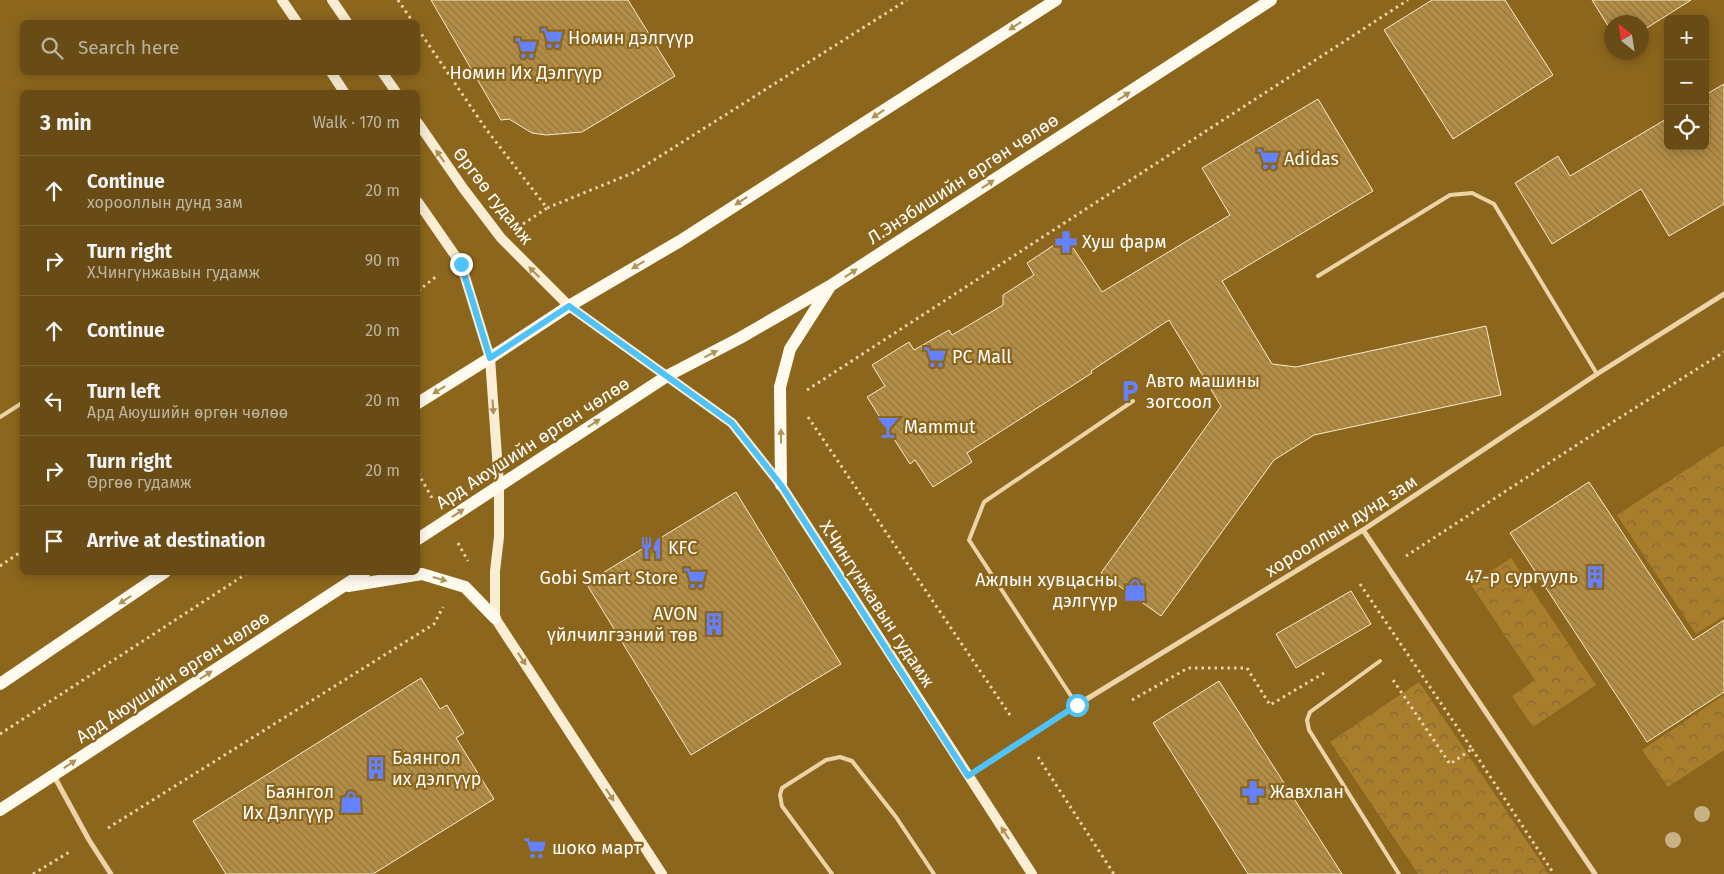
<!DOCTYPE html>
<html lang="en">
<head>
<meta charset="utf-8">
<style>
  :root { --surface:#694c15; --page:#6e531e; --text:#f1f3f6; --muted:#bdb4a0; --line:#7c6334 }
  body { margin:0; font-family:"Fira Sans",sans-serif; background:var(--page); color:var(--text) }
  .controls { position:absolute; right:15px; top:15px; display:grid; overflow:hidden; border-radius:8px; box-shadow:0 2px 12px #0003 }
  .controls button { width:45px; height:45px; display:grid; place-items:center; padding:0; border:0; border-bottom:1px solid var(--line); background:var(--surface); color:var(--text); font:25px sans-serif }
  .compass { position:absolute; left:1604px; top:15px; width:45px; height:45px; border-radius:50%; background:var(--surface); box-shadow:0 2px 12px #0003; rotate:330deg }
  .stop { position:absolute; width:15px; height:15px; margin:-11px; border:4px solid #4fc3f7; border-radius:50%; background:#fff }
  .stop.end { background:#4fc3f7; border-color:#fff; box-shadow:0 1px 5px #0008 }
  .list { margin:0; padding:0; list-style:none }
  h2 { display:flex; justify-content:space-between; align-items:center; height:65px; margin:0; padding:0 20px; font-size:21px }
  h2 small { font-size:16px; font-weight:400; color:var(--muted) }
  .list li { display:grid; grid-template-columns:32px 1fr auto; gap:15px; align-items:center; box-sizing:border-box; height:70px; padding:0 20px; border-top:1px solid var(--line) }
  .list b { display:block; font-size:19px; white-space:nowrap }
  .list p { margin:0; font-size:16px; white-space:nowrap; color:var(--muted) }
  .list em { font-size:16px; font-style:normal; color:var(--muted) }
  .icon { flex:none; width:28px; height:28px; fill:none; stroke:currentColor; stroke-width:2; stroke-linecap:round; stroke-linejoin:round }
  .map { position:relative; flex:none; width:1724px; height:874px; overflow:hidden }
  .search { position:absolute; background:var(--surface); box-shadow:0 2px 12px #0003; left:20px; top:20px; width:400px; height:55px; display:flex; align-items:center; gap:12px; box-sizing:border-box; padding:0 18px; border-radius:8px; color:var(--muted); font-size:19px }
  .panel { position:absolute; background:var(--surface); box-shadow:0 2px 12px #0003; left:20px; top:90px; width:400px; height:485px; border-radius:8px }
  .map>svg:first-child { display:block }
  .forest { fill:url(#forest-crowns) }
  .building { fill:url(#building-back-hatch); stroke:#f9eacd }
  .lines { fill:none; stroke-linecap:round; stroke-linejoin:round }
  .path { stroke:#edd4a8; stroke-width:3; stroke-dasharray:2.5 4; stroke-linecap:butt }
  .lane { stroke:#edd4a8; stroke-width:4 }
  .street { stroke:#edd4a8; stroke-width:5 }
  .secondary { stroke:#f9edd4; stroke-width:10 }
  .primary { stroke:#fffaee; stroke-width:12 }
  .tree { fill:#c8b183 }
  .oneway { fill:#ae925b }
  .oneway2 { fill:#ad8e53 }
  .route { stroke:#4fc3f7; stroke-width:6 }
  .labels { text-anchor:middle; stroke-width:4.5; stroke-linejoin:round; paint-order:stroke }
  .poi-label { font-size:18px; fill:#fff; stroke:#8c661c; text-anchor:start }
  .street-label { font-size:18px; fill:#fff; stroke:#8c661c }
</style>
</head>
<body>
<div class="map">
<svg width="1724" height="874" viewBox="0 0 1724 874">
  <defs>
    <pattern id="forest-crowns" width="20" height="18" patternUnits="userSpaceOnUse" patternTransform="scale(1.25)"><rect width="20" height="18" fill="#a87d2c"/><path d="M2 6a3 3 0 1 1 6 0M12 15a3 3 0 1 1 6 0" fill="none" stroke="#836939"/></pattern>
    <pattern id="building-back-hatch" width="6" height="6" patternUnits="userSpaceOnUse" patternTransform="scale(1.25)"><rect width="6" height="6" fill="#b48d44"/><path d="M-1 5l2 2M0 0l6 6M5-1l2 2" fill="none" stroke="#907647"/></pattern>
  </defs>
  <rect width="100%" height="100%" fill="#8c661c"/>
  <path class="forest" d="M1724,445V616L1696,634L1617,515Z
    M1511,558L1596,685L1533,727L1512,696L1535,680L1471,585Z
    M1419,682L1549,874H1418L1330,742Z
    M1724,695V750L1668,787L1642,750Z"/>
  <path class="building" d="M431,0H628L675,76L582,132L546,135L532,133L509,119L501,120Z
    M1432,0H1505L1553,75L1453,139L1384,30Z
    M1592,0H1691L1642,31V22H1612V32Z
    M1724,84V204L1669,236L1641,189L1552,244L1515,183L1558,156L1570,176L1668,118V146H1705V95Z
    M1318,99L1373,191L1222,281L1272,364L1296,367L1486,326L1501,395L1314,435L1274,460L1161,616L1101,573L1221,406L1169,320L1091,371L1092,373L967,453L972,462L933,487L915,460L910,464L867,397L885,386L872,365L909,342L914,350L949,330L952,335L1003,305V295L1034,275L1027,263L1066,237L1102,292L1230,215L1202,168Z
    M1589,482L1693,640L1724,620V692L1647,742L1510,533Z
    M736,492L841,664L691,755L586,583Z
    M1351,591L1371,624L1296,668L1276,634Z
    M421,678L440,709L447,705L464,733L456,738L494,799L373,874H226L193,821Z
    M1219,681L1342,874H1248L1153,723Z"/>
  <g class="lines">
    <path class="path" d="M398,0L413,22
      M418,29L486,129L547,208L635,172L907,0
      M523,224L547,208
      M418,291L438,275
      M807,390L1408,0
      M808,417L1012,718
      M418,473L432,498
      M458,543L468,561
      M1406,556L1589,437L1724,352
      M0,566L22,551
      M1360,584L1472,749L1450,764L1391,677
      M1132,700L1188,668H1247L1270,705L1324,673
      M0,734L249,572
      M1472,749L1554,874
      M1038,757L1114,874
      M108,828L434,624L443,607
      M33,874L71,851"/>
    <path class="lane" d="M1318,276L1450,195L1472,193L1494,204L1597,374
      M0,417L22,403
      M1380,661L1310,712L1307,720L1309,730L1399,874
      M1077,705L969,540L984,502L1133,401
      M832,874L782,806L780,795L782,788L826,760L840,757L852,761L896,817L934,874"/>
    <path class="street" d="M1363,530L1595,874
      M54,776L89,840L111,874
      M968,776L1077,705L1363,530L1597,374L1724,294"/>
    <path class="secondary" d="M282,0L297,22
      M332,0L347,22
      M331,72L344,92
      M382,72L396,92
      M418,123L463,188L501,238L569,306L732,423L781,485L1032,874
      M418,202L461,264L490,358L499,485V537L495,571V618L662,874"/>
    <path class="primary" d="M418,403L490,358L569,306L680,241L1056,0
      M781,485L780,387L790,349L829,288
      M418,539L667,376L740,338L830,286L1271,0
      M348,586L422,574L465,587L495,618
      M0,684L165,572
      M0,810L365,572"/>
  </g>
  <g class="tree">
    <circle cx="1702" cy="814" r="8"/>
    <circle cx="1673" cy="840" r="8"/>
  </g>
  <defs><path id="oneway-solid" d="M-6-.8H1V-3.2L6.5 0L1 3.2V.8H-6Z" transform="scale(1.25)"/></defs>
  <g class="oneway">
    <use href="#oneway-solid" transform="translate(1015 26) rotate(147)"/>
    <use href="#oneway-solid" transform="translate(1124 96) rotate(-33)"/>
    <use href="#oneway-solid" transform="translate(878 114) rotate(147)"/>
    <use href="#oneway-solid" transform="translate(988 184) rotate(-33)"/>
    <use href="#oneway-solid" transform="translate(741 201) rotate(147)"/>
    <use href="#oneway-solid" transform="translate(638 265) rotate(149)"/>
    <use href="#oneway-solid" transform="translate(851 273) rotate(-33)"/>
    <use href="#oneway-solid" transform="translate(711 354) rotate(-27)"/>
    <use href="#oneway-solid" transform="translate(439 390) rotate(148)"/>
    <use href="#oneway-solid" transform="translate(594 423) rotate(-33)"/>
    <use href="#oneway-solid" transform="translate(781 436) rotate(-90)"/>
    <use href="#oneway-solid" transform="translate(458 513) rotate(-34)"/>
    <use href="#oneway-solid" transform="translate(440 579) rotate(16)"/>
    <use href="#oneway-solid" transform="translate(125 600) rotate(146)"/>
    <use href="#oneway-solid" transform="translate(206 675) rotate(-33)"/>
    <use href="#oneway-solid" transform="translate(70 764) rotate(-33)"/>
  </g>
  <g class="oneway2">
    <use href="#oneway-solid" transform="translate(440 156) rotate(-125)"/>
    <use href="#oneway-solid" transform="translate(534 272) rotate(-135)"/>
    <use href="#oneway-solid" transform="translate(493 407) rotate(86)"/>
    <use href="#oneway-solid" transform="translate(522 659) rotate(57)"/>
    <use href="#oneway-solid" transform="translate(610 795) rotate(57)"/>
    <use href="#oneway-solid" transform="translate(1005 833) rotate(-123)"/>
  </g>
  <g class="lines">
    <path class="route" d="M461,264L490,358L569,306L732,423L781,485L968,776L1077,705"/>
  </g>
  <defs>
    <symbol id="supermarket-bare" viewBox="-9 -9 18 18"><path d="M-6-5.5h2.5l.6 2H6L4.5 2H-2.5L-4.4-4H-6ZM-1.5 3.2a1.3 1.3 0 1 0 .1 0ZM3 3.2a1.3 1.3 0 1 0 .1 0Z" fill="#6582fe" stroke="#8c661c" stroke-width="2.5" paint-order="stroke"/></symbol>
    <symbol id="pharmacy-bare" viewBox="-9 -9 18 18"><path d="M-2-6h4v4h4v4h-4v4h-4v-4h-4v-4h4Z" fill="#6582fe" stroke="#8c661c" stroke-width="2.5" paint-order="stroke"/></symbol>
    <symbol id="parking-bare" viewBox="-9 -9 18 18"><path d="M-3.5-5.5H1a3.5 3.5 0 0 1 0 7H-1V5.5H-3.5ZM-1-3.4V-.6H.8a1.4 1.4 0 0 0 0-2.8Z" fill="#6582fe" stroke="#8c661c" stroke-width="2.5" paint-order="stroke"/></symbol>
    <symbol id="bar-bare" viewBox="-9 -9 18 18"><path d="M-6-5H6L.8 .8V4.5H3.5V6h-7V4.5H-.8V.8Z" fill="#6582fe" stroke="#8c661c" stroke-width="2.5" paint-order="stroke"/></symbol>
    <symbol id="restaurant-bare" viewBox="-9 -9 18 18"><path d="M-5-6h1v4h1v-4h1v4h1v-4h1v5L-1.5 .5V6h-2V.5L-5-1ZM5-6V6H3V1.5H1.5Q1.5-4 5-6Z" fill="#6582fe" stroke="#8c661c" stroke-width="2.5" paint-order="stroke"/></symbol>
    <symbol id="building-bare" viewBox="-9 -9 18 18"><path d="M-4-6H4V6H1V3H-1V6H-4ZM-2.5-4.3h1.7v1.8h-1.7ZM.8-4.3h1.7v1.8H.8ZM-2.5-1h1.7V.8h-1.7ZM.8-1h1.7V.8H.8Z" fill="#6582fe" stroke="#8c661c" stroke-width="2.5" paint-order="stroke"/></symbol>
    <symbol id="shop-bare" viewBox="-9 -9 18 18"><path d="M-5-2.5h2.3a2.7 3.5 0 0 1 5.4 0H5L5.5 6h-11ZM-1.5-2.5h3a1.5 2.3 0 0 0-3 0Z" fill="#6582fe" stroke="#8c661c" stroke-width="2.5" paint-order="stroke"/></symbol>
  </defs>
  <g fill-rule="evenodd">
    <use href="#supermarket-bare" x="536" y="22" width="32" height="32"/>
    <use href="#supermarket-bare" x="510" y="32" width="32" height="32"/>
    <use href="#supermarket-bare" x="1252" y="143" width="32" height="32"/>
    <use href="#pharmacy-bare" x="1050" y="226" width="32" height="32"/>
    <use href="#supermarket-bare" x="919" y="341" width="32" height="32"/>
    <use href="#parking-bare" x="1114" y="375" width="32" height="32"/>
    <use href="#bar-bare" x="872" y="411" width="32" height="32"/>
    <use href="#restaurant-bare" x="635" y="532" width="32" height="32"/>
    <use href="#building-bare" x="1579" y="561" width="32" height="32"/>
    <use href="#supermarket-bare" x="679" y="562" width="32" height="32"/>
    <use href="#shop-bare" x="1119" y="574" width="32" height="32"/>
    <use href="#building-bare" x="698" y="608" width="32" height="32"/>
    <use href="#building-bare" x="360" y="752" width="32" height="32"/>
    <use href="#pharmacy-bare" x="1237" y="776" width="32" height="32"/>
    <use href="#shop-bare" x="335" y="786" width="32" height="32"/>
    <use href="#supermarket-bare" x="519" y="832" width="32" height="32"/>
  </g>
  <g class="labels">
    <g class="poi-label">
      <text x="568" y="44">Номин дэлгүүр</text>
      <text x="526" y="79" text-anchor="middle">Номин Их Дэлгүүр</text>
      <text x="1284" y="165">Adidas</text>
      <text x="1082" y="248">Хуш фарм</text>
      <text x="952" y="363">PC Mall</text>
      <text x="1146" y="387">Авто машины<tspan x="1146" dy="21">зогсоол</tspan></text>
      <text x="904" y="433">Mammut</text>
      <text x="668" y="554">KFC</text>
      <text x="1578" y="583" text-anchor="end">47-р сургууль</text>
      <text x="678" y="584" text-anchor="end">Gobi Smart Store</text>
      <text x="1118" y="586" text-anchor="end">Ажлын хувцасны<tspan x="1118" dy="21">дэлгүүр</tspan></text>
      <text x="698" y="620" text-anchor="end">AVON<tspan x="698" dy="21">үйлчилгээний төв</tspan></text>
      <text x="392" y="764">Баянгол<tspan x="392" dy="21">их дэлгүүр</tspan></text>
      <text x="334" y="798" text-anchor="end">Баянгол<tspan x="334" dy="21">Их Дэлгүүр</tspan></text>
      <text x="1270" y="798">Жавхлан</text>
      <text x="552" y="854">шоко март</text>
    </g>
    <g class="street-label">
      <text transform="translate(963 179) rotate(-33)" y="6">Л.Энэбишийн өргөн чөлөө</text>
      <text transform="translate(493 196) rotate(52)" y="6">Өргөө гудамж</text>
      <text transform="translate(533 443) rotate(-33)" y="6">Ард Аюушийн өргөн чөлөө</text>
      <text transform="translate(1341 526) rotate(-32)" y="6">хорооллын дунд зам</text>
      <text transform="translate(877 604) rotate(57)" y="6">Х.Чингүнжавын гудамж</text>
      <text transform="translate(173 677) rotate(-33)" y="6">Ард Аюушийн өргөн чөлөө</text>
    </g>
  </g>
</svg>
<div class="controls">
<button>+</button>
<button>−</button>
<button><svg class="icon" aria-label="locate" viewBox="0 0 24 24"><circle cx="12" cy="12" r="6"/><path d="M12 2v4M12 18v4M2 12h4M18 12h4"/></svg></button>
</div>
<svg class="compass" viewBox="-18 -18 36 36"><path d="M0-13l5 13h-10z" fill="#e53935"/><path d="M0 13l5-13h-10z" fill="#bdb4a0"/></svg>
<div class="stop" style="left:1077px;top:705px"></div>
<div class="stop end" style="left:461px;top:264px"></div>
<div class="search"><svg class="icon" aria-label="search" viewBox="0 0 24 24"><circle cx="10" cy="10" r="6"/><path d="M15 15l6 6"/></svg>Search here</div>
<section class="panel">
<h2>3 min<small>Walk · 170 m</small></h2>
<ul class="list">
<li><svg class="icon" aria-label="ahead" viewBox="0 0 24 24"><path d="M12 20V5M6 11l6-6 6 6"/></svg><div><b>Continue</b><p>хорооллын дунд зам</p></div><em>20 m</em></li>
<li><svg class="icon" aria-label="right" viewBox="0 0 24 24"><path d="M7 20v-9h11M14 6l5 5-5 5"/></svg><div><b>Turn right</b><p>Х.Чингүнжавын гудамж</p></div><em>90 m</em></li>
<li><svg class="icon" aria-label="ahead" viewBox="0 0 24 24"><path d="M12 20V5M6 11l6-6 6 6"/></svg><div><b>Continue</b></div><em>20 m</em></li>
<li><svg class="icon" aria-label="left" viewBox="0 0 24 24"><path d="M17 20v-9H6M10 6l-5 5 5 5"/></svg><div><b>Turn left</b><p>Ард Аюушийн өргөн чөлөө</p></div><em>20 m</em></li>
<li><svg class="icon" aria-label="right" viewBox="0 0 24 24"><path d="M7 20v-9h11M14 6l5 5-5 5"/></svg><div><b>Turn right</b><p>Өргөө гудамж</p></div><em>20 m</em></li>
<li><svg class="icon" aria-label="arrive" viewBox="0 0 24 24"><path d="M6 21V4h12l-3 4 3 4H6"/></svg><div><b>Arrive at destination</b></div></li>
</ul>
</section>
</div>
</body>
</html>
